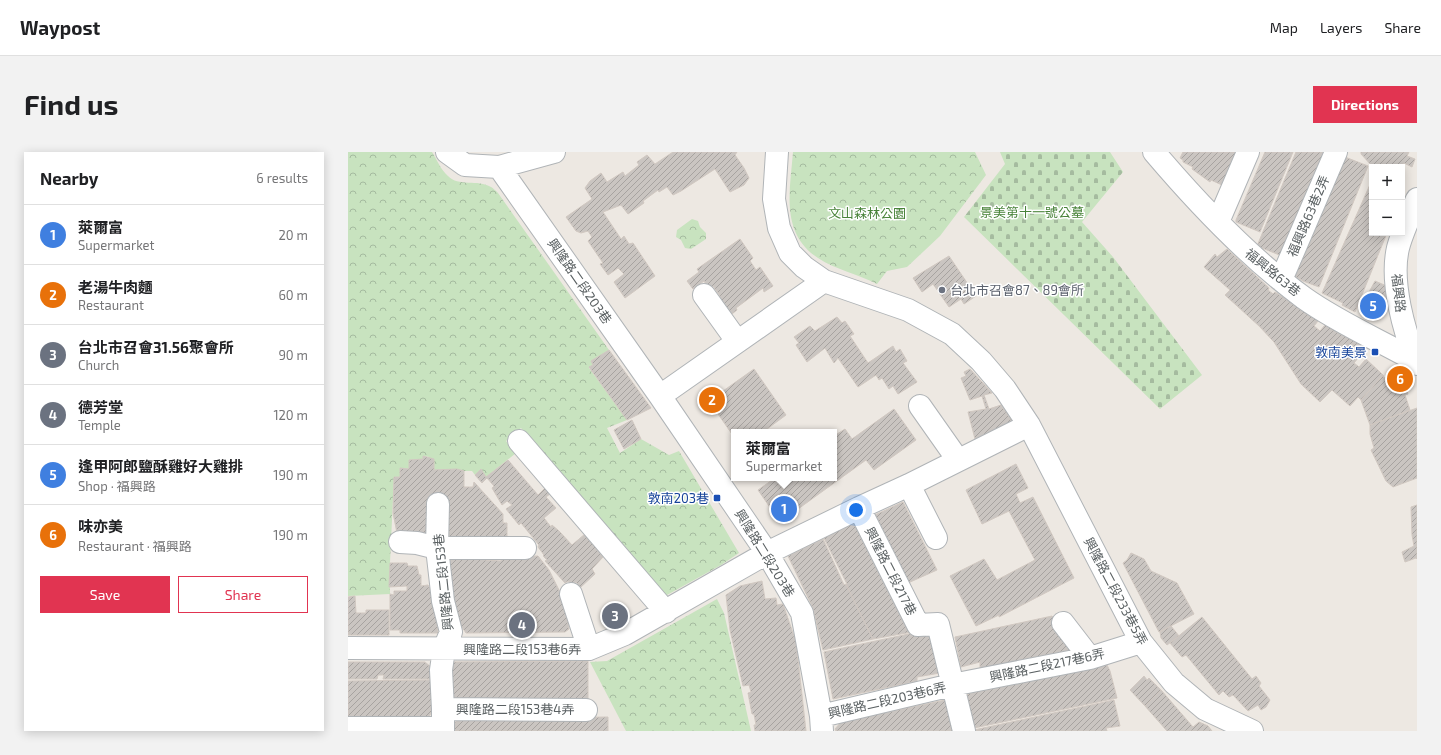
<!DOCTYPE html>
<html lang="en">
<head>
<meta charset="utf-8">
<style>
  :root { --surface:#fff; --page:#f2f2f2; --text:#202124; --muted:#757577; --line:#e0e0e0; --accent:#e13451 }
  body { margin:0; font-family:"Exo 2","Noto Sans TC",sans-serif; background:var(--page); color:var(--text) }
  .controls { position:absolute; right:12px; top:12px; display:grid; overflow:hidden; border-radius:0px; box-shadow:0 2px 10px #0003 }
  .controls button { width:36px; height:36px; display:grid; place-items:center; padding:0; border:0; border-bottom:1px solid var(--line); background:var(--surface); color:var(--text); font:20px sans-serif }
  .you { position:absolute; left:508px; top:358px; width:14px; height:14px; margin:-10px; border:3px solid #fff; border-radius:50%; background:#1a73e8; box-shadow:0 0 0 6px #1a73e833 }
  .badge { display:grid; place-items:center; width:26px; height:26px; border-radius:50%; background:var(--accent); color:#fff; font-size:13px; font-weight:700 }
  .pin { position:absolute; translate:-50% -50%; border:2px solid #fff; box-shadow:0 1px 4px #0006 }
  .popup { position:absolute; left:383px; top:277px; width:106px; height:52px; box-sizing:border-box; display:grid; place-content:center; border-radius:0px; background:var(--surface); filter:drop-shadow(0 1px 3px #0005); font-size:13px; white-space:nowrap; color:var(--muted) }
  .popup b { font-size:15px; color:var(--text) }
  .popup::after { content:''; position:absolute; left:50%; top:100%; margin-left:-8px; border:8px solid transparent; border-top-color:var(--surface) }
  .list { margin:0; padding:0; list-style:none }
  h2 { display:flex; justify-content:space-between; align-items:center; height:52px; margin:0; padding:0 16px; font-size:17px }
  h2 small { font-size:13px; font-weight:400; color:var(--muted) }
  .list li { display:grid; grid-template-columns:26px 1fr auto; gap:12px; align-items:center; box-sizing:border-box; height:60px; padding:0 16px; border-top:1px solid var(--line) }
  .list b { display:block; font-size:15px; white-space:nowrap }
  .list p { margin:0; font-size:13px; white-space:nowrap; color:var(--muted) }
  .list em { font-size:13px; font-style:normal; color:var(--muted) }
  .actions { display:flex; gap:8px; padding:12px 16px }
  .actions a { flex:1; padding:9px 0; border:1px solid var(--accent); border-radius:0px; text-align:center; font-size:14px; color:var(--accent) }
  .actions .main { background:var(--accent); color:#fff }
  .map { position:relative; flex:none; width:1069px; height:579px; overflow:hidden; border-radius:0px }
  header { display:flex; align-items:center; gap:24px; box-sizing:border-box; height:56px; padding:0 20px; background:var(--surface); border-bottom:1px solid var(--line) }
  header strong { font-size:19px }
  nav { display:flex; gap:22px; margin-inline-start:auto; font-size:14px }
  .intro { display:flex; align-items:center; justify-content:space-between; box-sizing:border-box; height:96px; padding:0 24px }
  h1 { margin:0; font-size:28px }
  .button { padding:10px 18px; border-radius:0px; background:var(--accent); color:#fff; font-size:14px; font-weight:700 }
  main { display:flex; gap:24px; padding:0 24px }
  aside { flex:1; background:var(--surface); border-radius:0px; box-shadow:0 2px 10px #0003 }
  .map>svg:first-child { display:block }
  .forest { fill:url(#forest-crowns) }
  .cemetery { fill:url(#cemetery-stones) }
  .building { fill:url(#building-hatch); stroke:#d1c8c1 }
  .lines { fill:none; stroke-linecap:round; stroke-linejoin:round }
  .minor-casing { stroke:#b0b4b7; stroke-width:24 }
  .minor { stroke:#fff; stroke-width:22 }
  .worship-dot { fill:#6b7280; stroke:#fff; stroke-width:1.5 }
  .transit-dot { fill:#1a4fb4; stroke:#fff; stroke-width:1.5 }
  .labels { text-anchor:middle; stroke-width:3; stroke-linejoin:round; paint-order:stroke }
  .park-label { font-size:13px; fill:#488339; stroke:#fff }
  .street-label { font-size:13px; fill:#5a6062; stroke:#fff }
  .worship-label { font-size:13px; fill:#5b616d; stroke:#fff; text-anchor:start }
  .transit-label { font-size:13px; fill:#164399; stroke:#fff; text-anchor:end }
</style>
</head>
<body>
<header>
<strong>Waypost</strong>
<nav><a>Map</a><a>Layers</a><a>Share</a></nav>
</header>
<div class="intro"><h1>Find us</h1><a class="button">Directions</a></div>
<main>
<aside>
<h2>Nearby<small>6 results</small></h2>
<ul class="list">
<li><span class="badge" style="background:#3f7fe0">1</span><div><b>萊爾富</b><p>Supermarket</p></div><em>20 m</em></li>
<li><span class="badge" style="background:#e8710a">2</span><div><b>老湯牛肉麵</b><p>Restaurant</p></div><em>60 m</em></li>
<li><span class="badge" style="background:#6b7280">3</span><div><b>台北市召會31.56聚會所</b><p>Church</p></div><em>90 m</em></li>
<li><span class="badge" style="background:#6b7280">4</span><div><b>德芳堂</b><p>Temple</p></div><em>120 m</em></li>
<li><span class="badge" style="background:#3f7fe0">5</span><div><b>逢甲阿郎鹽酥雞好大雞排</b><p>Shop · 福興路</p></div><em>190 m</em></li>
<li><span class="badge" style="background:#e8710a">6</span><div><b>味亦美</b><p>Restaurant · 福興路</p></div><em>190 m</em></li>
</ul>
<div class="actions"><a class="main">Save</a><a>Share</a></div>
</aside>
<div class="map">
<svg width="1069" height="579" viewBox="0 0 1069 579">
  <defs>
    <pattern id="forest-crowns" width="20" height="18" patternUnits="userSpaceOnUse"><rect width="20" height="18" fill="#c8e3bf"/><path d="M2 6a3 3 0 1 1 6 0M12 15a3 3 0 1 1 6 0" fill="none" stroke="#a5bb9f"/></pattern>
    <pattern id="cemetery-stones" width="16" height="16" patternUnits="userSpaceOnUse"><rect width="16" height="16" fill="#c8e3bf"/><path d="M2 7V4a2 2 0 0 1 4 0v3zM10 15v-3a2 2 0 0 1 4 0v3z" fill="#a5bb9f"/></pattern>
    <pattern id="building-hatch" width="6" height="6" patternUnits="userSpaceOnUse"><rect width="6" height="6" fill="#cac5c1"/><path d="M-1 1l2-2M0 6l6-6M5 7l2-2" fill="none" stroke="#a7a3a0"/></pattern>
  </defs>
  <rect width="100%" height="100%" fill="#ede8e2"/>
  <path class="forest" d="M0,0H84C89,8 93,18 100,24C110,35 130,27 143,35C145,36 148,39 150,41L261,198L243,209L245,213L241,216L279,268L259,276L272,301L293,287L321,303L331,299L391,401L373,413L319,443H313L290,417L173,276L158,289L168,301L138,325L133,317L127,323L124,319H116L109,317L86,318V308L81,307V305L75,304V307L61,308V317L52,316V325H46L42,411V442L0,444Z
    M445,0H627L638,23L592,84L559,115L539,119L529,132C510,122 488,118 470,106C432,81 442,39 445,0Z
    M344,67L350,69L352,75L358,81V87L343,97L337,96L333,88L328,85L329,78Z
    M369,447L376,461L403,579H278L242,510L259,509Z"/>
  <path class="cemetery" d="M652,0H762L775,20L734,70L765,105L854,223L812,257L616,65L657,12Z"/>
  <path class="building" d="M325,0H389L387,3L396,16L401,26L396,33L382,40L367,17L333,39L325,43L319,35L311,40L310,38L295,49L296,51L280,62L273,53L255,60L273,87L276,84L281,92L285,91L307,124L277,146L266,130L276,122L270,116L260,123L252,112L255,111L240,89L244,85L240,79L233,81L228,79L218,65L244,47L237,36L242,29L253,21L259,30L275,20L277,24L291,13L289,10L299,3L307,12Z
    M835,0H888L874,33L863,28L862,30L844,17L845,15L835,10V8L832,6Z
    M917,0H945L912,80L888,70V68Z
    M948,0H977L934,104L909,94Z
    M1013,0H1061L1059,4L1067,7L1064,15L1056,11L1054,16V15H1025L1013,2Z
    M997,5L1020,14L971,135L955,129L947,124Z
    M1024,28V81H1039L1007,160L994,153L995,151L974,141Z
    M392,87L405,106L402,109L408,118L412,115L425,134L416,140L415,136L388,156L389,158L380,165L368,146L372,144L365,134L361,137L356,129L345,137L339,129L351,120L349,117Z
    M879,97L921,136L920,138L925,142L927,140L970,169L966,174L972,179L977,173L1018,196L1006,211L1011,215L1018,207L1035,223L1013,248L1010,245L1002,254L984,238L972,250L953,232L926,190L911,174L877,143L882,138L856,115L867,102L869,105Z
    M601,104L628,144L616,152L613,147L601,155L585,132L574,140L565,126Z
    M1027,129L1041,135L1031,163L1013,155Z
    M489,165L494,171L497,169L506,182L502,184L520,211L545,194L548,200L552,197L559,209L555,211L569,230L550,242L545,234L541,237L534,226L531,228L528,223L510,235L490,206L486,211L477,196L459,210L448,193L451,191L446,185L462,174L467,179Z
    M261,198L303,256L279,268L241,215L245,213L243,209Z
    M406,217L438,263L415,280H386V285L361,249Z
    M622,217L644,241L636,243L641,257L653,253L664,269L627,287L620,260L638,257L634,244L622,248L613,226L618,224L616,220Z
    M1052,219L1060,242L1057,243L1062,258L1022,273L1013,248L1035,223L1036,226Z
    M1069,256V326L1045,335L1038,329L1023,298L1026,296L1022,282V273Z
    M546,257L568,288L526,318L518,308L432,370L410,338L427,326H486V284L497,277L504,287Z
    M284,268L293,287L276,297L266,278Z
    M75,304L86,307V318L109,317L116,319V335H125L126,330L155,362V371H159V388H96L50,386L45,361L46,325H52V316L61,317V308L75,307Z
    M160,308L190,343L198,335L202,342L198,345L208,356L196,366L203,375L204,373L211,379L224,393L237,382L255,405L244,417L247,422L233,435L228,430L224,432L220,429L217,431L197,409L199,408L195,404L196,403L190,395L191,393L173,371L171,373L158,357L164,353L159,349L154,353L144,336L146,334L139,326L134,331L127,323L133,317L138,325Z
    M668,312L680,336L668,342L672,351L685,345L726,426L651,465V463L628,474L602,424L636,407L649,428L687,408L661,359L634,372L618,338Z
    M555,350L589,418L560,431L527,363Z
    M1069,353V407L1068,406L1057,410L1054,400L1066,394L1064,383L1063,355Z
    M509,369L564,480L525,487L498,432H499L476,386Z
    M475,387L496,433L498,432L525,487L475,498L465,456L440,404Z
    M783,401L796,407L803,419L829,431L846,462L811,480L775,411L779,408Z
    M96,403L137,406V408L153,409V405L190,404L201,418L212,440L219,464L221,477L217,480L118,481L112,472L95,426Z
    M42,411H59L60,414H69L71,423H73V434L80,433L88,450L90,481H52V478H42V442L46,443V439H59V434L41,435Z
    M414,429L417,447L428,446L429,453L435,452L447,487L450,507L458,579H407L406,573H408L406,562H404L400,541L403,540L401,533L395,534L382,478L378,443L392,434Z
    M7,444L8,461H18V458H41V483H0V445Z
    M704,464L728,497L632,516V510L613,515L607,485Z
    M854,465L904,527L908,524L913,531L911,534L922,548L918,555L913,558L910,553L900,559L885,543L881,545L875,539L871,543L838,503L834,505L822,491Z
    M823,474L831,484L819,493L813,486L812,480Z
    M584,477L592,521L569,525V529L485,547L476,500Z
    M240,509V548L107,546L104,543L102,510Z
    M0,510H77L84,516L83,527H35L36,523H30L29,527H0Z
    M759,513L762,519L769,546L626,576L619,542Z
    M796,524L799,528L801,526L813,538L797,554L782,538Z
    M84,528V559L81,565L0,567V529Z
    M813,538L845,575L851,570L860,574L864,579H819L797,554Z
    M602,547L608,579H488L487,577L493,570Z
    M766,548L772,574L758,576L759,579H626V578Z
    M260,565V579H102L106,571L112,567Z"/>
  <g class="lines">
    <defs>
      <path id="minor" d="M99,0L117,13L151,15L312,244L419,401L454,461L473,564L474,579
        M429,0L426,47L431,76L442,101L456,115L476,129L560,158L604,182L633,209L657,237L681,273L793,490L826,531L857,557L904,579
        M806,0C851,53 900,105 956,146C991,171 1031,188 1068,209
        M151,15L206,0
        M1069,47C1063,62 1054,80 1050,96C1042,130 1056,179 1069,212
        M870,70L900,0
        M933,128L988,0
        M356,143L389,189
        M312,244L476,129
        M572,254L610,308
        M171,289L318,460
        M561,333L588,386
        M90,352L89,396L95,449L103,480L96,497L93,518L95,557V579
        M511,356L570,473L590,472L616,579
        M52,390L69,391L89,396H177
        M223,442L241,497
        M715,471L742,506
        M0,496L241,497L277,482L419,401L511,356L561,333L681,273
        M95,557L238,558
        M473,564L604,533L742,506L793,490
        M0,576H95"/>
    </defs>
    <use href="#minor" class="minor-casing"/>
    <use href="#minor" class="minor"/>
  </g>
  <circle class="worship-dot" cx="594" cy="138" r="4"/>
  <g class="transit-dot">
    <rect x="1023" y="196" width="8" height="8" rx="2"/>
    <rect x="365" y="342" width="8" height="8" rx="2"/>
  </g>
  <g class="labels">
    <g class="park-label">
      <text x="684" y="65">景美第十一號公墓</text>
      <text x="519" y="66">文山森林公園</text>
    </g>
    <g class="street-label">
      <text transform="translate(960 64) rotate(-67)" y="5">福興路63巷2弄</text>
      <text transform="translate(925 120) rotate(39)" y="5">福興路63巷</text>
      <text transform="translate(232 129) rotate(55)" y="5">興隆路二段203巷</text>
      <text transform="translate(1051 141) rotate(83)" y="5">福興路</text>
      <text transform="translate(417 401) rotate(58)" y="5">興隆路二段203巷</text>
      <text transform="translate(543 419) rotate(63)" y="5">興隆路二段217巷</text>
      <text transform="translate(95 430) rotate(-96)" y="5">興隆路二段153巷</text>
      <text transform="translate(768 439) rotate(62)" y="5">興隆路二段233巷5弄</text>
      <text x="174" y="502">興隆路二段153巷6弄</text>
      <text transform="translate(699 513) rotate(-12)" y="5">興隆路二段217巷6弄</text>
      <text transform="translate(539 548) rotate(-13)" y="5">興隆路二段203巷6弄</text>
      <text x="167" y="562">興隆路二段153巷4弄</text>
    </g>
    <g class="worship-label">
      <text x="602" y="143">台北市召會87、89會所</text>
    </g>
    <g class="transit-label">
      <text x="1019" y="205">敦南美景</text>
      <text x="361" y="351">敦南203巷</text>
    </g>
  </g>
</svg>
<div class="controls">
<button>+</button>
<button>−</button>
</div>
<div class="you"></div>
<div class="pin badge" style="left:436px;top:357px;background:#3f7fe0">1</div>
<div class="popup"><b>萊爾富</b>Supermarket</div>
<div class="pin badge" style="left:364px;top:248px;background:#e8710a">2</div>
<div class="pin badge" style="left:267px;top:464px;background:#6b7280">3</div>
<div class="pin badge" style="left:174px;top:473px;background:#6b7280">4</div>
<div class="pin badge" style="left:1025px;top:154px;background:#3f7fe0">5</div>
<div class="pin badge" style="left:1052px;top:227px;background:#e8710a">6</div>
</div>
</main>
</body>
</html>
